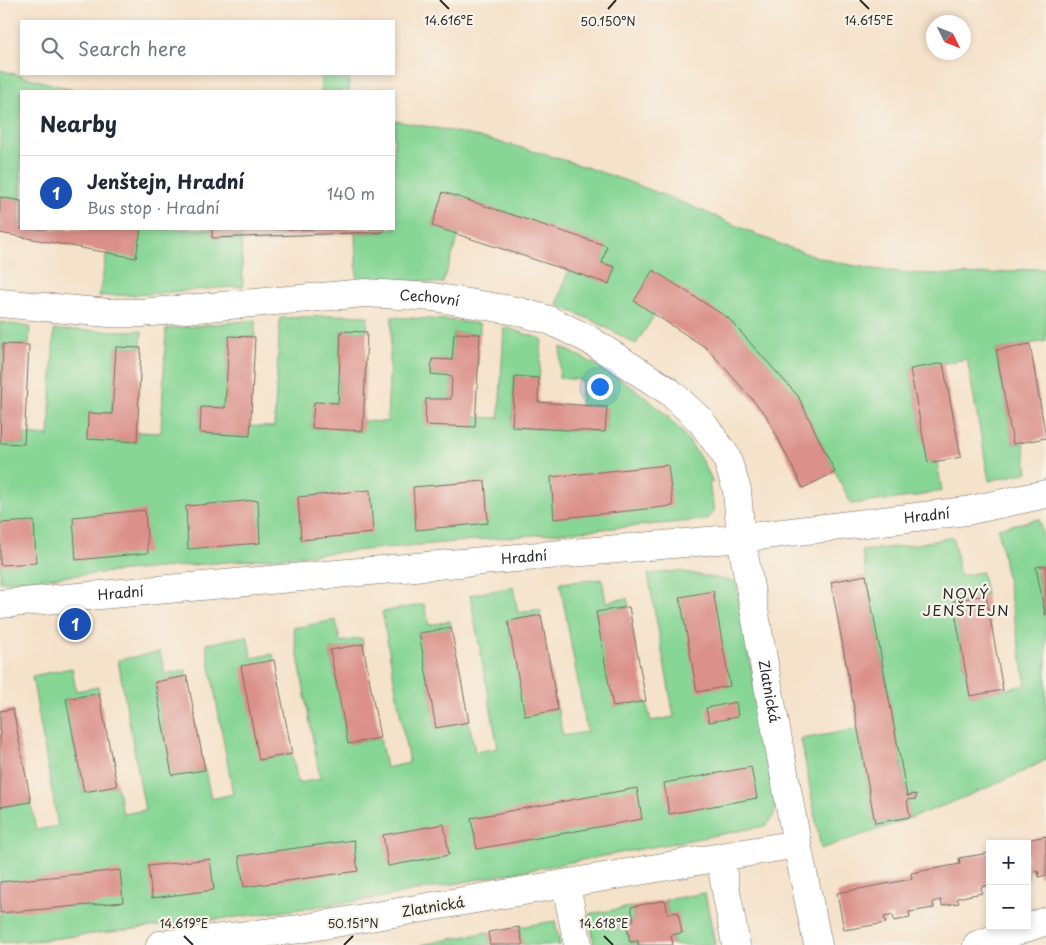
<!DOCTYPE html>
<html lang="en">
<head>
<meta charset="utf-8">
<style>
  :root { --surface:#fff; --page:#f2f2f3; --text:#1f2937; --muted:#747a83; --line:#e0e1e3; --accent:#1f6fb2 }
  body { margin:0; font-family:"Playpen Sans",sans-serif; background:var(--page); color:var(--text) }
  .controls { position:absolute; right:15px; bottom:15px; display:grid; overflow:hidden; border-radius:0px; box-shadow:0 2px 8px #0003 }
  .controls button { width:45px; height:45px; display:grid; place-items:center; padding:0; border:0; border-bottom:1px solid var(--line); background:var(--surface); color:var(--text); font:25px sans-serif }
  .compass { position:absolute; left:926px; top:15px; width:45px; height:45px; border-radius:50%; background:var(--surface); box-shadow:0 2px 8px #0003; rotate:133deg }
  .you { position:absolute; left:599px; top:386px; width:18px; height:18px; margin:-12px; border:4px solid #fff; border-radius:50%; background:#1a73e8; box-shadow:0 0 0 8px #1a73e833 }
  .badge { display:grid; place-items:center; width:32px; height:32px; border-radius:50%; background:var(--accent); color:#fff; font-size:16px; font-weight:700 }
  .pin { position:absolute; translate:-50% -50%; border:2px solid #fff; box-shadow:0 1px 5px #0006 }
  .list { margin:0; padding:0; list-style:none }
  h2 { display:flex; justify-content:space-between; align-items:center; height:65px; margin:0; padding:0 20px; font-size:21px }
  h2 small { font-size:16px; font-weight:400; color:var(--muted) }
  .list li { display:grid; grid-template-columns:32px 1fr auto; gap:15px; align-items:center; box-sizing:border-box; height:75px; padding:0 20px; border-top:1px solid var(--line) }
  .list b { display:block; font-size:19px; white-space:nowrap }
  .list p { margin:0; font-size:16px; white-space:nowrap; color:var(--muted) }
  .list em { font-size:16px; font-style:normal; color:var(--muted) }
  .icon { flex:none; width:28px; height:28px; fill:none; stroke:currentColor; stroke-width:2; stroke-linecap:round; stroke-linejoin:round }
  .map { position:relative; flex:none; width:1046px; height:945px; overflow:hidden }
  .search { position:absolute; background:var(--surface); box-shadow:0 2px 8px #0003; left:20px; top:20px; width:375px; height:55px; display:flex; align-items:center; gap:12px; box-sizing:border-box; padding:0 18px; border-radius:0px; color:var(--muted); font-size:19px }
  .panel { position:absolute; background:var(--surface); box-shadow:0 2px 8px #0003; left:20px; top:90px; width:375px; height:140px; border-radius:0px }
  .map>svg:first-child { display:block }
  .green { fill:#87d695; stroke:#598060 }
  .building { fill:#db918a }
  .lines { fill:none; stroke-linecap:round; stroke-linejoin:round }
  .minor-casing { stroke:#726b63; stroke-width:29 }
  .minor { stroke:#fff; stroke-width:28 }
  .ticks { fill:none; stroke:#2b2b2b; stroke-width:2 }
  .labels { text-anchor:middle; stroke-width:4.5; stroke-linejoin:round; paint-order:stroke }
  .street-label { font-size:14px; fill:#2b2b2b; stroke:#f7f3e8 }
  .neighbourhood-label { font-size:15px; letter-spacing:1px; fill:#2b2b2b; stroke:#f7f3e8 }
  .ticks-label { font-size:12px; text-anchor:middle; fill:#2b2b2b; stroke:#f7f3e8; stroke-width:4.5; stroke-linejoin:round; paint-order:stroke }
</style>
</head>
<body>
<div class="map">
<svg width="1046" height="945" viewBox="0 0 1046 945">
  <rect width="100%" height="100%" fill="#f7f3e8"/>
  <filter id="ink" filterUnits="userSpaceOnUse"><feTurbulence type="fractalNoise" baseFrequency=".02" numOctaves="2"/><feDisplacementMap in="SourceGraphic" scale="10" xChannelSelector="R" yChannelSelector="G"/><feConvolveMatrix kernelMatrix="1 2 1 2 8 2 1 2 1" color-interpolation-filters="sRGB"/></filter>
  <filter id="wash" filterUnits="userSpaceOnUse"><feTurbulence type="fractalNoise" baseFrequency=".0096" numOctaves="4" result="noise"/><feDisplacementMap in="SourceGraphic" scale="20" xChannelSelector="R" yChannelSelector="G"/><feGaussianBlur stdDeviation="1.12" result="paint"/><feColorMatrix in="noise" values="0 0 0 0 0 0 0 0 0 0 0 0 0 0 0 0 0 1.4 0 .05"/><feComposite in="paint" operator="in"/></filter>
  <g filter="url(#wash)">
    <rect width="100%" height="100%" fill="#f5e2ca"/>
    <path class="green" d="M0,70L77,91H21V201L0,197Z
      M320,74H349V91H321Z
      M394,121C496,136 596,167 691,206C737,225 780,247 828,260C880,273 933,276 986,274C1006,273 1026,267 1046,269V341L996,350L1013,444L1023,443L1028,472L989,481L967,359L910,369L928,462H937L942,491L912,497L851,504L798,396L655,314L636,344L596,322L557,305L568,271L609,283L615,267L602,263L606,246L443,192L432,225L459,235L443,283L357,279L355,233L384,232V229H394Z
      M141,229H212L213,238L241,237L243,286L136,295L99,296L107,252L136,257Z
      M343,315L368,316L367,332L341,331L338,403H314L312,428L362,431L363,421L387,422L392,317L446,320L480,324V334L454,333L452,360L432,359L431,374L452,376L451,399H426L425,425L475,427L476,417L499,418L504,327L542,339L539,378L515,377L512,427L605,432L607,408L580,405L582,380L559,378L561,347C627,379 681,413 713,482L709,483L714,511L709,518L704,520L0,582V443L24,444L25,434L49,436L54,330L142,331L141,348L116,347L112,414L89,413L87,439L137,442V432L161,433L166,329L255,320V337L229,336L225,408L201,407L200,433L249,436L250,426L274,427L280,318Z
      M0,322L30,327L29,345L3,344L0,409Z
      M1039,519L1046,552V565L1036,567L1046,620V760C975,797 897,823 821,849L801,739L858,729L875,823L910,817L907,800L916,799L915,794L907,796L862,551L912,545L953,537L960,576L982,572L986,595L953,602L970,696L1026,685L998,528Z
      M679,571L736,582L776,808L773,817L765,826L378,898L279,912L42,940L0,943V807L31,802L36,830L58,826L32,676L72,668L76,691L98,687L99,693L66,699L83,792L117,786L123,814L145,810L118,660L160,652L165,674L186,670L187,676L155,683L172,775L205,770L211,799L233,794L206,644L247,636L252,658L273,654L274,660L259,760L292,754L298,783L320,779L293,628L336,620L340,642L362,638L363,644L330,650L348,744L380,738L386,768L409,763L382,612L424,604L429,625L450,621L451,628L419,634L436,727L469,722L475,752L498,748L470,595L513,587L518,613L540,609L541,615L508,621L558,710L563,736L587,732L560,583L602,579L606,602L627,598L629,607L596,612L614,707L646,701L651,721L674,717L648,574Z
      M705,893L715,945H673L671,935L682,933L668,914L665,900Z
      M631,907L634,920L626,922L630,942L638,941V945H594L589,914Z
      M555,921L560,945H523L519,927Z
      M488,932L490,945H420Z"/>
    <g id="blocks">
      <path class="building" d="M443,192L607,246L602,263L615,267L609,284L432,226Z
        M0,197L21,201V229H141L136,258L0,233Z
        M212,229H384V232L212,238Z
        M653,270L728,318L798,396L835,472L803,488L766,415L708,349L634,301Z
        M341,331L367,332L363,431L312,428L314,402L338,403Z
        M454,333L480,334L475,427L425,425L426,399H451L452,376L431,374L432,359L452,360Z
        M229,336L255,337L250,436L200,433L201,407L225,408Z
        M3,344L29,345L24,444L0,443Z
        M1030,344L1046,438L1013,444L996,350Z
        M116,347L141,348L137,442L87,439L88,413L112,414Z
        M943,363L961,457L928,463L910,369Z
        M515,376L539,378L538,402L607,407L605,432L512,427Z
        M668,465L673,506L554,519L551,477Z
        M485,481L488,523L416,530L413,487Z
        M370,490L373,533L301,540L298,497Z
        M258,500L260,543L188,549L186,506Z
        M145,510L148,553L76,560L73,517Z
        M34,521L36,563L0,565V523Z
        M1046,565V615H1045L1036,567Z
        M866,575L907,796L916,794V799L907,800L910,817L875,823L831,582Z
        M713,591L730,686L697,692L680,597Z
        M986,595L1003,690L970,696L953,601Z
        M629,607L646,701L613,707L596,612Z
        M541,615L558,710L525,716L508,621Z
        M451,628L469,722L436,728L419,633Z
        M363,644L380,738L348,744L330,650Z
        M274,660L292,754L259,760L241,666Z
        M187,676L205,770L172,775L155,682Z
        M99,693L117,786L84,792L66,699Z
        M736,702L738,717L709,722L706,708Z
        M13,709L31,802L0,807V711Z
        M751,767L757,798L669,814L664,783Z
        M637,788L642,819L477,849L471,818Z
        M444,824L449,855L388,866L383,835Z
        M1046,836V875L1039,877L1038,871L1029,872L1030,878L1027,879V844L1011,843Z
        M354,840L358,871L244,887L239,856Z
        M990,853V885L981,887L982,893L957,898L959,903L942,906L941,900L933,902L934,908L909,912L910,918L894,921L893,915L884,917L886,923L844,930L837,893L912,879L911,873L960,864L959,858Z
        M210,859L214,890L152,898L148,866Z
        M120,870L123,902L0,913V882Z
        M665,900L668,914L678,912L682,933L671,935L673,945H638V941L630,942L626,922L634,920L631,907Z
        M519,927L523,945H490L488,932Z"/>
    </g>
  </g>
  <g filter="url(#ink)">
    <use href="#blocks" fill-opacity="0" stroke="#726b63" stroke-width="1"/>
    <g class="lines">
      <defs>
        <g id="minor">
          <path id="s1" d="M0,303L109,313H141L365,293L433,297L517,311L549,320L588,339L670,392L701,421L726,456L737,490L741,538L797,844L300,929L160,945"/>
          <path id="s2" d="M0,604L741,538L966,511L1046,494"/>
          <path d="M797,844L818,945"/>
          <path d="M720,858L736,945"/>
          <path d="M566,885L578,945"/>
          <path d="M977,945L1046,921"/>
        </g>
      </defs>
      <use href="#minor" class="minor-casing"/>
      <use href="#minor" class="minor"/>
    </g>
  </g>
  <path class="ticks" d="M440,0L449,9M860,0L869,9M608,9L616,0M184,936L193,945M604,936L613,945M344,945L353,936"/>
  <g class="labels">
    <g class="street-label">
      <text dy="5" stroke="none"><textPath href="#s1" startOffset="431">Cechovní</textPath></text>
      <text dy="5" stroke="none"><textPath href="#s2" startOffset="931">Hradní</textPath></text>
      <text dy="5" stroke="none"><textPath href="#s2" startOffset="526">Hradní</textPath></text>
      <text dy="5" stroke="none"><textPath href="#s2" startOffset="121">Hradní</textPath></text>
      <text dy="5" stroke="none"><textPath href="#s1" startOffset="1019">Zlatnická</textPath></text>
      <text transform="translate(433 907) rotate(-9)" y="5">Zlatnická</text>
    </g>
    <g class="neighbourhood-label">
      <text x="966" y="599">NOVÝ<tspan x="966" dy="17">JENŠTEJN</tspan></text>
    </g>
  </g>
  <g class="ticks-label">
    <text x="449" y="25">14.616°E</text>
    <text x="869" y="25">14.615°E</text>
    <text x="608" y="26">50.150°N</text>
    <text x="353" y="928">50.151°N</text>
    <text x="184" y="928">14.619°E</text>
    <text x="604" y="928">14.618°E</text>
  </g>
</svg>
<div class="controls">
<button>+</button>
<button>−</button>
</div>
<svg class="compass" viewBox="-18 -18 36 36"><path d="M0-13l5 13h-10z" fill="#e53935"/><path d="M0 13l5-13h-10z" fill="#747a83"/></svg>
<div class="you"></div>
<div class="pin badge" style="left:75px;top:624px;background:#1a4fb4">1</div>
<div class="search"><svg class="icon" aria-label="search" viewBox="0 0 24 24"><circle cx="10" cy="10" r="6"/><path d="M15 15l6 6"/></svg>Search here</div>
<section class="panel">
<h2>Nearby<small></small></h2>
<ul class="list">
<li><span class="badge" style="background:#1a4fb4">1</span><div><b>Jenštejn, Hradní</b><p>Bus stop · Hradní</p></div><em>140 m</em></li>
</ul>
</section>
</div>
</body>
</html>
